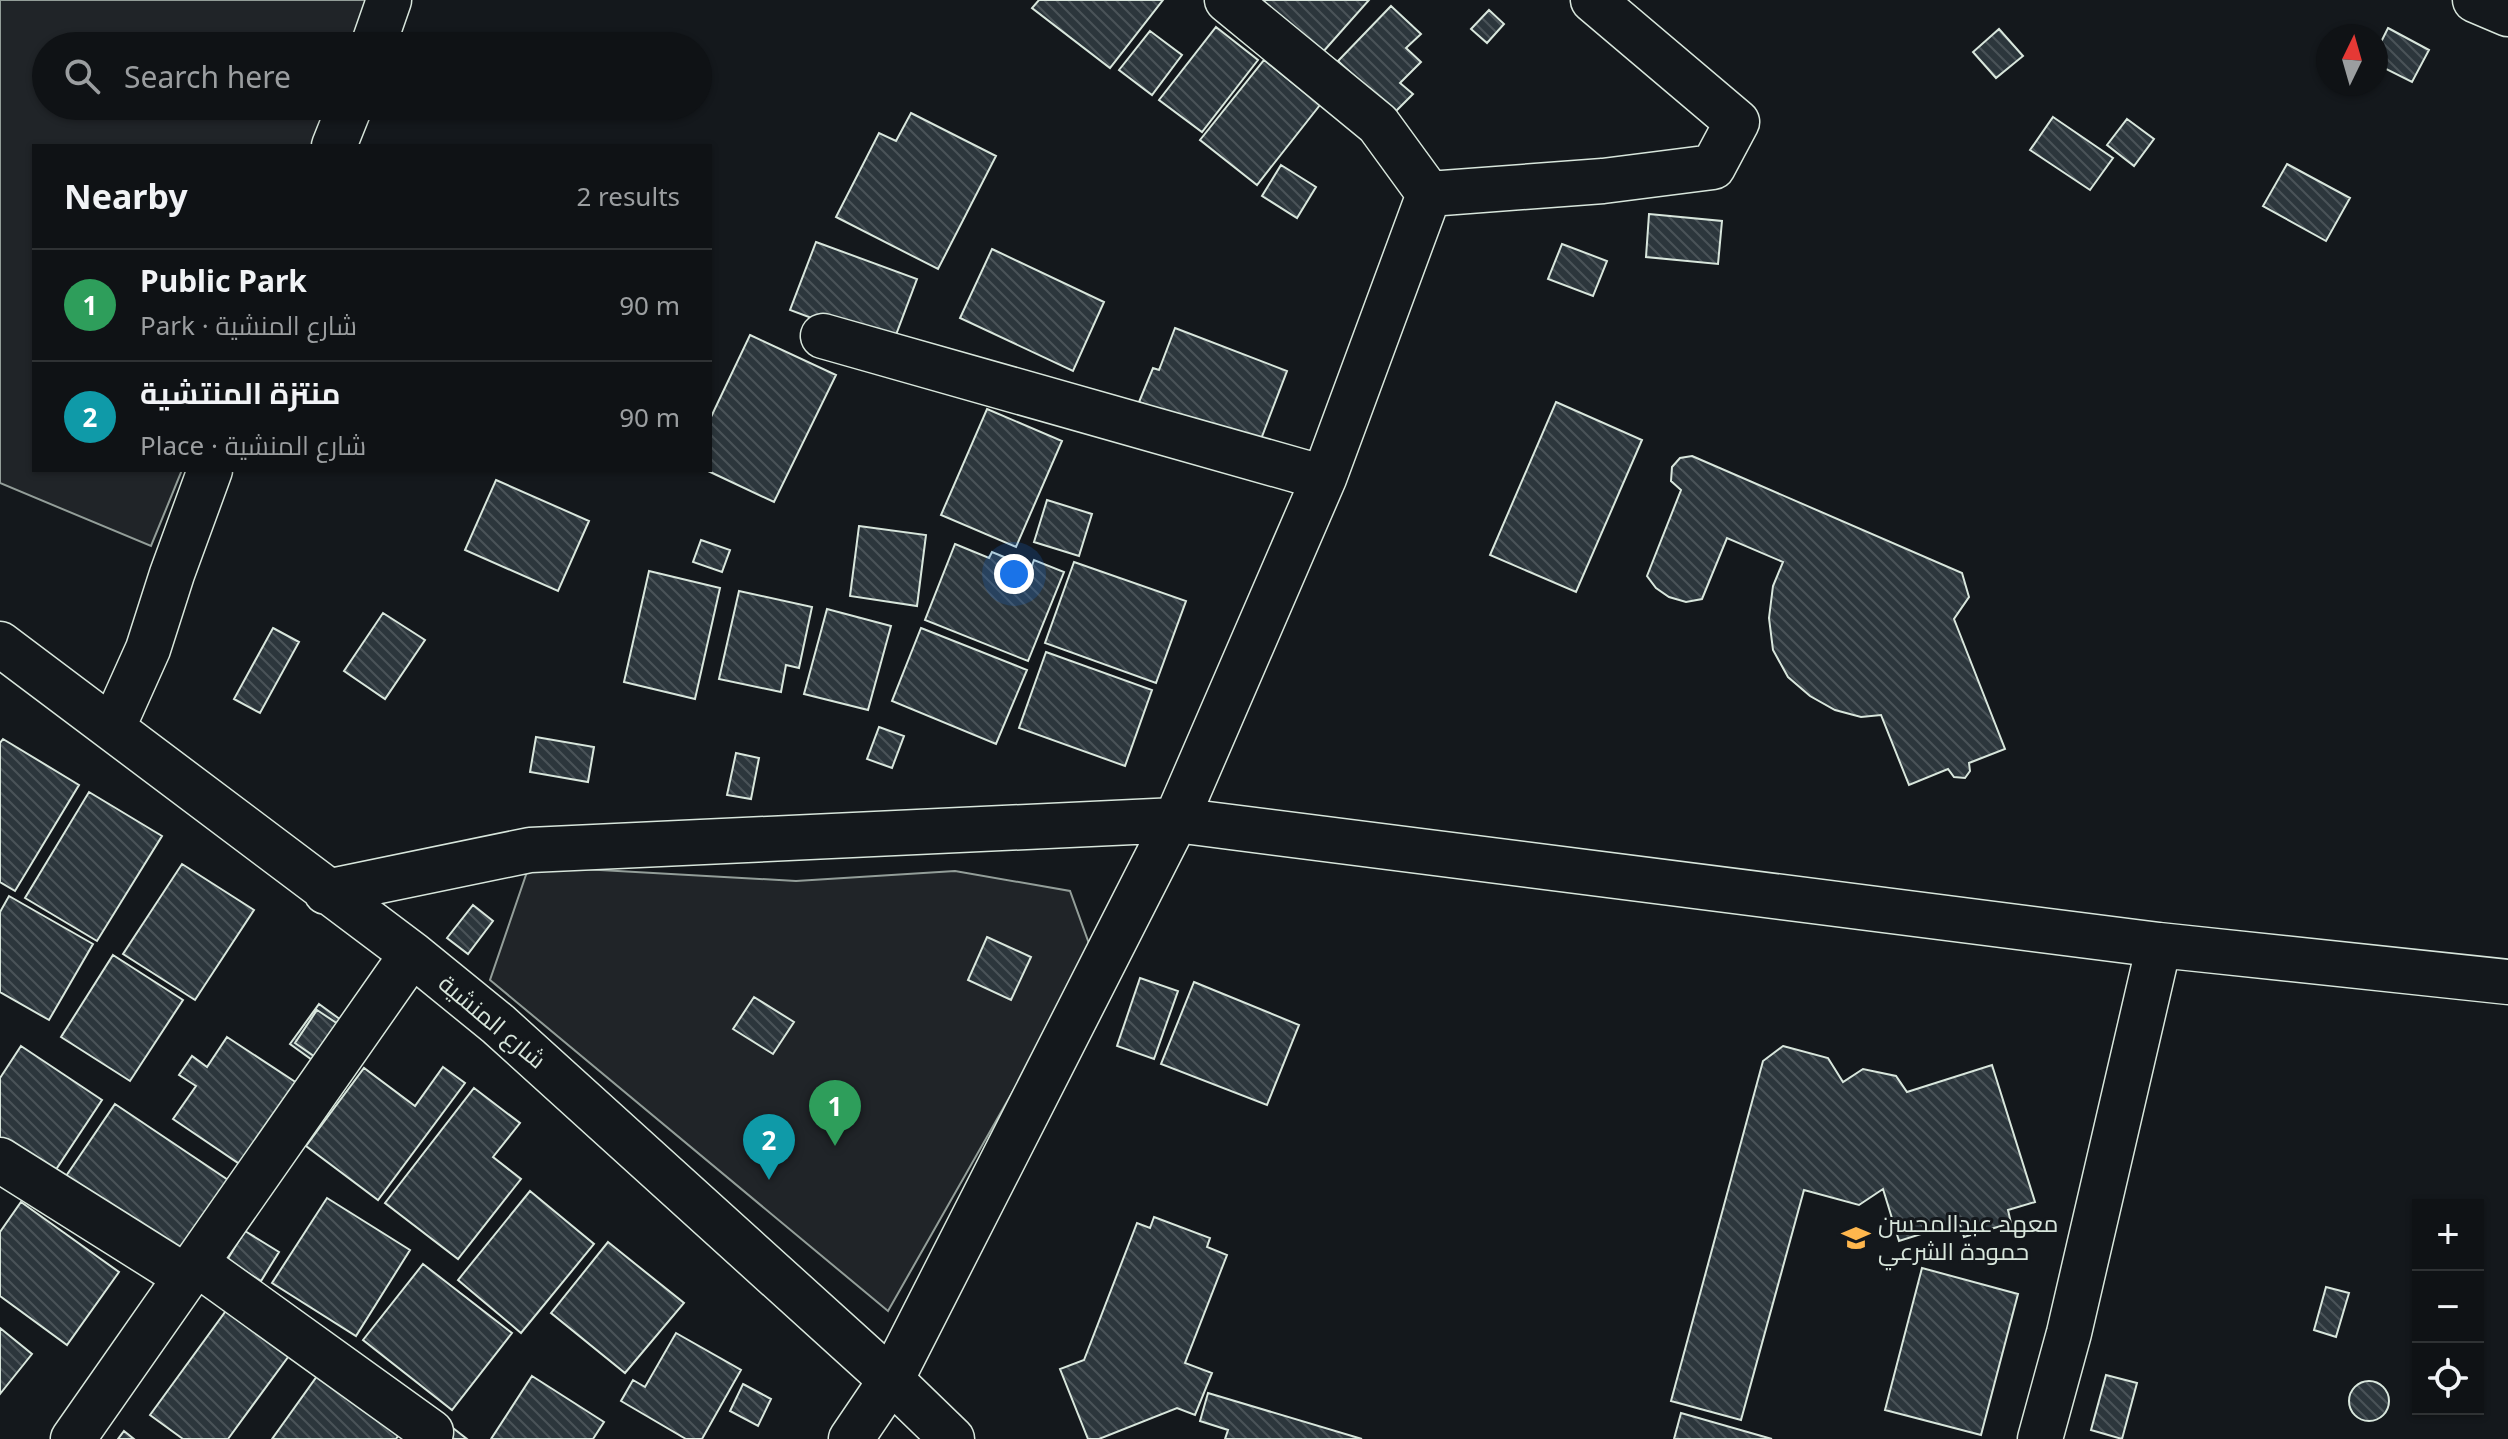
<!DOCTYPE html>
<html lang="en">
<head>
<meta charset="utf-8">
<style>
  :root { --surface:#0f1215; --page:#181b1e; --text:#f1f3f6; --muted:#9b9ea0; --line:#2f3234; --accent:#ffb74d }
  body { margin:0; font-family:"Noto Sans",Cairo,sans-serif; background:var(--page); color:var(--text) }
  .controls { position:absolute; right:24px; bottom:24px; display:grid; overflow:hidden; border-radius:0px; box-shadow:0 2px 6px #0004 }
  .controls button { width:72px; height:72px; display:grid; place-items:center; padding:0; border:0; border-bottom:2px solid var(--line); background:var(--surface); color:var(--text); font:40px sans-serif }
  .compass { position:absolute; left:2316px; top:24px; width:72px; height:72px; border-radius:50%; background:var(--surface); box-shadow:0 2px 6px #0004; rotate:5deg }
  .you { position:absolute; left:1014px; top:574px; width:28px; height:28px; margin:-20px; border:6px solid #fff; border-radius:50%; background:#1a73e8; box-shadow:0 0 0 12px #1a73e833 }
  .badge { display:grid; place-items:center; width:52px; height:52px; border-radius:50%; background:var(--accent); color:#fff; font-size:26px; font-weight:700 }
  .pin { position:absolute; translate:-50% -66px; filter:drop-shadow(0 2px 4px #0008) }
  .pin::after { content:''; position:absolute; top:42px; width:28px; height:24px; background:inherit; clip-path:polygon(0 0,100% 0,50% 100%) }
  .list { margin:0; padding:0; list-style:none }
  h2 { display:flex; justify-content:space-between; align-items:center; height:104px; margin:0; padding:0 32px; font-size:34px }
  h2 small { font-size:26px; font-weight:400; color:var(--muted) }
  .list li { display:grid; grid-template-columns:52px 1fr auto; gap:24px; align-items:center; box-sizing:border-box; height:112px; padding:0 32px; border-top:2px solid var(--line) }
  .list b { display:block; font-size:30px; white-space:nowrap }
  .list p { margin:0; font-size:26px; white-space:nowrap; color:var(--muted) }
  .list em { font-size:26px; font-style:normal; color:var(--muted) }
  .icon { flex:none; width:44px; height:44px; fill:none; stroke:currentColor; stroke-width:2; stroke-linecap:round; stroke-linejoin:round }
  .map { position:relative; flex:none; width:2508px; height:1439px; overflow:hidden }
  .search { position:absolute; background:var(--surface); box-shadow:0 2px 6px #0004; left:32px; top:32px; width:680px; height:88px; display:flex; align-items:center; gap:20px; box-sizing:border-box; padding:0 28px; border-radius:44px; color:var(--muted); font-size:30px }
  .panel { position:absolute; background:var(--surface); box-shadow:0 2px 6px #0004; left:32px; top:144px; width:680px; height:328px; border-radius:0px }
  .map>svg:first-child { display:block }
  .green { fill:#202428; stroke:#939e99; stroke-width:2 }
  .building { fill:url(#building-back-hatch); stroke:#d8e6dc; stroke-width:2 }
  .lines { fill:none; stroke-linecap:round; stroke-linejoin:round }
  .minor-casing { stroke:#d8e6dc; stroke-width:47 }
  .minor { stroke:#14181c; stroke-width:44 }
  .labels { text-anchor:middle; stroke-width:6; stroke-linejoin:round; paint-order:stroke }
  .street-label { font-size:24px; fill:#d8e6dc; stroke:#14181c }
  .poi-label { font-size:24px; fill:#d8e6dc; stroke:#14181c; text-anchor:start }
</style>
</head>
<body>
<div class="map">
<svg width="2508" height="1439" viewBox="0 0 2508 1439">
  <defs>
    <pattern id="building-back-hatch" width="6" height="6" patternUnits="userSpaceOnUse" patternTransform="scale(2)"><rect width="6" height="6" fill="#2c363c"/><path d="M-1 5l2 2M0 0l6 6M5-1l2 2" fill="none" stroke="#4a5358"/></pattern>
  </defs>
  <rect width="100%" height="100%" fill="#14181c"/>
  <path class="green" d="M0,0H369L351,46H46V106H327L311,146H34V470H182L151,546L0,483Z
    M529,866L796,881L955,871L1070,891L1092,952L888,1311L490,980Z"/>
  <path class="building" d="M1039,0H1163L1110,68L1032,8Z
    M1262,0H1369L1322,53Z
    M1391,6L1421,34L1406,48L1421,62L1400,83L1413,94L1394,113L1338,61Z
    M1489,10L1504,24L1487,43L1471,29Z
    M1216,27L1258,60L1202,132L1159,100Z
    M2388,28L2429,50L2412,82L2376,64V52Z
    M1999,29L2023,56L1996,78L1973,52Z
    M1150,31L1182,55L1152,95L1119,70Z
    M1264,60L1320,105L1257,185L1200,140Z
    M911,113L996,156L938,269L836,217L879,133L896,141Z
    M2053,117L2113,158L2090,190L2030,150Z
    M2127,119L2154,139L2134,166L2107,145Z
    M2287,164L2350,198L2326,241L2263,206Z
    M1281,165L1316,187L1297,218L1262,196Z
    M1649,214L1722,221L1718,264L1646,257Z
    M816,242L917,279L894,340L841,329L790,310Z
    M1562,244L1607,261L1593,296L1548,279Z
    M992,249L1104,302L1073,371L960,318Z
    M1175,328L1287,371L1258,447L1139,402L1153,368L1159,370Z
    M750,335L836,375L774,502L706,470H710V419Z
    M1556,402L1642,440L1576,592L1490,555Z
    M987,409L1062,441L1016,547L941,515Z
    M1692,456L1962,573L1969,597L1954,619L2005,749L1969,763L1970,771L1965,778L1954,777L1948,769L1909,785L1881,715L1861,717L1835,710L1810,696L1788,677L1773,650L1769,618L1773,586L1783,562L1727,538L1702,599L1686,602L1669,597L1656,588L1647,576L1681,490L1671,481L1672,467L1680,458Z
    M496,480L589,521L558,591L465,550Z
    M1047,500L1092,514L1079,556L1034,542Z
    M859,526L926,535L917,606L850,596Z
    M701,540L730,550L722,572L693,562Z
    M955,544L989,558L992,552L1031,568L1034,560L1064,572L1028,661L925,620Z
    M1074,562L1186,601L1156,683L1045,643Z
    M649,571L720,588L695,699L624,682Z
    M739,591L812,607L799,668L786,665L781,692L719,679Z
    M827,609L891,626L868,710L804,694Z
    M383,613L425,640L385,699L344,671Z
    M273,628L299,642L260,713L234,699Z
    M921,628L1027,670L996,744L892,701Z
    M1046,652L1152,690L1125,766L1019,728Z
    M879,727L904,736L892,768L867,759Z
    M536,737L594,747L588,782L530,772Z
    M3,739L79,785L15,891L0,882V743Z
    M736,753L759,758L751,799L727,795Z
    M89,792L162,836L97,941L25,898Z
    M182,864L254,910L195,1000L123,954Z
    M9,896L93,944L49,1020L0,992V912Z
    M473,905L493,921L468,954L447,938Z
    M987,937L1031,957L1011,1000L968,980Z
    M113,955L183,1000L130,1081L61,1037Z
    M1140,978L1178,991L1154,1059L1117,1046Z
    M1194,982L1299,1025L1267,1105L1161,1064Z
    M754,997L794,1022L773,1054L733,1029Z
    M319,1004L352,1028L322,1067L290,1044Z
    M317,1010L344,1028L321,1061L295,1043Z
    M227,1037L303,1087L247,1169L173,1119L196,1086L179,1075L192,1056L207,1067Z
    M21,1046L102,1100L53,1174L0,1139V1078Z
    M1783,1046L1828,1058L1843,1082L1863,1069L1896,1076L1907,1092L1992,1065L2035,1202L2008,1210L2011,1223L1964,1237L1959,1222L1899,1241L1883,1189L1859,1205L1804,1190L1741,1420L1671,1401L1763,1061Z
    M443,1067L465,1083L378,1200L306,1146L364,1068L415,1106Z
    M474,1088L520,1123L493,1157L521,1179L458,1259L385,1203Z
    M115,1104L237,1186L174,1257L62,1182Z
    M530,1191L594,1244L521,1333L458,1280Z
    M327,1198L410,1250L356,1336L272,1283Z
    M21,1202L119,1272L67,1345L0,1296V1232Z
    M1154,1217L1210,1238L1207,1247L1227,1255L1185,1363L1212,1373L1195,1415L1177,1408L1099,1439H1088L1060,1369L1084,1360L1137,1223L1150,1228Z
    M245,1231L279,1252L261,1281L227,1260Z
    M608,1242L684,1303L625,1373L551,1313Z
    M423,1264L512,1333L452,1410L363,1340Z
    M1922,1268L2018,1294L1981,1435L1885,1410Z
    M2326,1287L2349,1293L2336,1337L2314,1330Z
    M228,1308L291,1353L228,1439H183L150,1415Z
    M0,1328L32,1354L0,1394Z
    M676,1333L741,1370L702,1439H686L621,1401L633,1380L645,1387Z
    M320,1372L402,1430L396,1439H272Z
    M2106,1375L2137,1383L2122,1439L2091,1430Z
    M532,1376L604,1422L593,1439H491Z
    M2349 1401a20 20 0 1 1 40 0a20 20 0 1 1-40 0Z
    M743,1384L771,1399L758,1426L730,1411Z
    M1208,1393L1362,1439H1225L1228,1430L1200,1421Z
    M1681,1413L1772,1439H1674Z
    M453,1428L467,1439H445Z
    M124,1431L134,1439H118Z"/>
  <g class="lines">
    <defs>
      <path id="minor" d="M1227,0L1378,124L1429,194
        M2475,0L2508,14
        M373,46L389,0
        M334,146L350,106
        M823,336L1324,478
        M0,644L412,954L498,1024L891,1380L952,1439
        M113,727L148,649L172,574L210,470
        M326,892L530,850L1176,820L2159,945L2069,1333L2040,1439
        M2159,945L2508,982
        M0,1160L186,1277
        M196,1263L431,1432
        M73,1439L412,954
        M851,1439L891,1380L1176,820L1324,478L1429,194L1603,181L1713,167L1737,122L1593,0"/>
    </defs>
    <use href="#minor" class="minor-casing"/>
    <use href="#minor" class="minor"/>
  </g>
  <defs>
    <symbol id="university-bare" viewBox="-9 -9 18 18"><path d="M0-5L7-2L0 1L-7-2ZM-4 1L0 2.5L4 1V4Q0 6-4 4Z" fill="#ffb74d" stroke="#14181c" stroke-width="2.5" paint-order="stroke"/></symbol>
  </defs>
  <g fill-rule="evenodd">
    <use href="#university-bare" x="1836" y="1218" width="40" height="40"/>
  </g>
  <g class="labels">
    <g class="street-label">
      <text transform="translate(492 1022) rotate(40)" y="8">شارع المنشية</text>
    </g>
    <g class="poi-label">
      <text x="1878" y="1232">معهد عبدالمحسن<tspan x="1878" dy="28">حمودة الشرعي</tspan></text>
    </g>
  </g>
</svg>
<div class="controls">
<button>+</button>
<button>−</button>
<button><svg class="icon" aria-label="locate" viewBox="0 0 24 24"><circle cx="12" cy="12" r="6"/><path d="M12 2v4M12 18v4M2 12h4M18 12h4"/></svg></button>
</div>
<svg class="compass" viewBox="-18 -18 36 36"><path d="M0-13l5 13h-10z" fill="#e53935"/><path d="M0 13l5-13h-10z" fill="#9b9ea0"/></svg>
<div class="you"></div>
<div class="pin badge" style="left:835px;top:1146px;background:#2e9e5b">1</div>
<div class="pin badge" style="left:769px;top:1180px;background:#0f9aa8">2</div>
<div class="search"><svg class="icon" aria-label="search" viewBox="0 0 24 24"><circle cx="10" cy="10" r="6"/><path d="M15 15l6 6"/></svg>Search here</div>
<section class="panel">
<h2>Nearby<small>2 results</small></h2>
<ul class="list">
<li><span class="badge" style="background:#2e9e5b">1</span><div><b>Public Park</b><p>Park · شارع المنشية</p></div><em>90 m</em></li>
<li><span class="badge" style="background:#0f9aa8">2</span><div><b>منتزة المنتشية</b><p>Place · شارع المنشية</p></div><em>90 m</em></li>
</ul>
</section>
</div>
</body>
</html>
